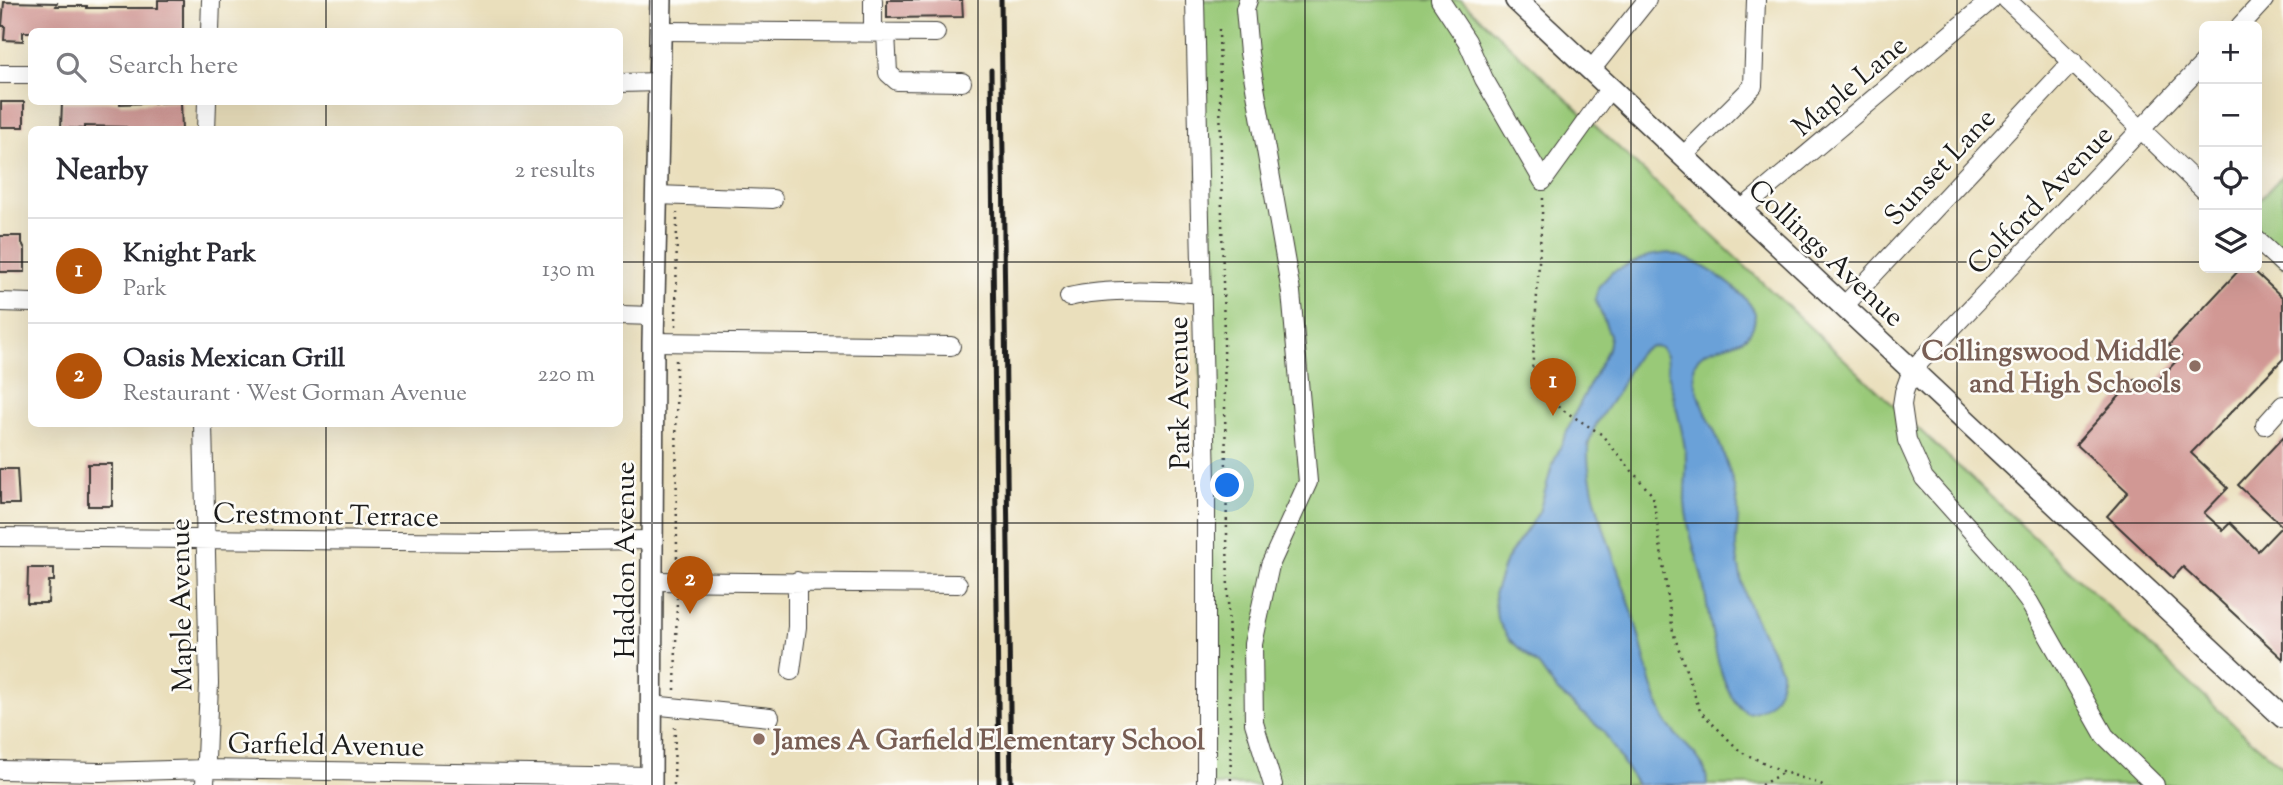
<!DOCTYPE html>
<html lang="en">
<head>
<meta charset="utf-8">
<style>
  :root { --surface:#fff; --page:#f2f2f3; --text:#2b2b33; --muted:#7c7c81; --line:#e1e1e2; --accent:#b45309 }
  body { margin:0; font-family:"Sorts Mill Goudy",serif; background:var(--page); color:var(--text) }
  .controls { position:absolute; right:21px; top:21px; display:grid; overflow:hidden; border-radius:10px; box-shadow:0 7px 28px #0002 }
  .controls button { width:63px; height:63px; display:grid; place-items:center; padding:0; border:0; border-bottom:2px solid var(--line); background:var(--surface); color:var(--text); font:35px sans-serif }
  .you { position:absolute; left:1228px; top:486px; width:24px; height:24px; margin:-18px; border:5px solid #fff; border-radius:50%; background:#1a73e8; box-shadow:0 0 0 10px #1a73e833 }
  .badge { display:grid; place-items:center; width:46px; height:46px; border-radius:50%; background:var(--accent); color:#fff; font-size:23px; font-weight:700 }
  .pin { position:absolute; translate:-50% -58px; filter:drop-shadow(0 2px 4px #0008) }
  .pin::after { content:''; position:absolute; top:37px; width:24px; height:21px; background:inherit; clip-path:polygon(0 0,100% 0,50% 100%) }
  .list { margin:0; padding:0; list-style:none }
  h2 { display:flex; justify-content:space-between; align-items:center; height:91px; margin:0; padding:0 28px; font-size:30px }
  h2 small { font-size:23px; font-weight:400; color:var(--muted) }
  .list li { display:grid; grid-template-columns:46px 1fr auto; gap:21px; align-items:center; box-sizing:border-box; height:105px; padding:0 28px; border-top:2px solid var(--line) }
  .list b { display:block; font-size:26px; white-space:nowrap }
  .list p { margin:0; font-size:23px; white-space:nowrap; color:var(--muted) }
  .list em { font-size:23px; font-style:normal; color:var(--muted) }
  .icon { flex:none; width:38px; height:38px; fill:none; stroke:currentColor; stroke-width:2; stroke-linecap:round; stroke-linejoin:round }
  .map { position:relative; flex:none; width:2283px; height:785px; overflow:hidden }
  .search { position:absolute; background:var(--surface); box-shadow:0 7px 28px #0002; left:28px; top:28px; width:595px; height:77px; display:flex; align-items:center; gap:18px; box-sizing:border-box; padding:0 24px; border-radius:10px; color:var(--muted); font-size:26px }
  .panel { position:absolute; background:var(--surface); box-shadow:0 7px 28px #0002; left:28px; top:126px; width:595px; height:301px; border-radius:10px }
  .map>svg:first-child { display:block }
  .green { fill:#99c978; stroke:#5a724a; stroke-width:2 }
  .water { fill:#6ba1d8; stroke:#445e7a; stroke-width:2 }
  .building { fill:#d19894 }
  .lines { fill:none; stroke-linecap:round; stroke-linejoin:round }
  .minor-casing { stroke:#3b3934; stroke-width:20 }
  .major-casing { stroke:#3b3934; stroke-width:24 }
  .path { stroke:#3b3934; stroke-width:2.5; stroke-dasharray:2 5; stroke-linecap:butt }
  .minor { stroke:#fff; stroke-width:18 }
  .major { stroke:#fff; stroke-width:21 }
  .rail { stroke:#1c1c1c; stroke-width:5 }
  .grid { fill:none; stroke:#1c1c1c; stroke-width:2; stroke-opacity:0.55 }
  .education-dot { fill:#8d6e63; stroke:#fdfcf7; stroke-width:2.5 }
  .labels { text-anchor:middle; stroke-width:5; stroke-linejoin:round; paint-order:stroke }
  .street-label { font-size:28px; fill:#1c1c1c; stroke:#fdfcf7 }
  .education-label { font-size:28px; font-weight:bold; fill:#785e54; stroke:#fdfcf7; text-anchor:end }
</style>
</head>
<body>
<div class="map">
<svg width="2283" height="785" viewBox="0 0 2283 785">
  <rect width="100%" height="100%" fill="#fdfcf7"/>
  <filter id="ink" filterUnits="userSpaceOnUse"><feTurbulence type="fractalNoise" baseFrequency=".0143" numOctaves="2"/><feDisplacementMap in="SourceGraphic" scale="14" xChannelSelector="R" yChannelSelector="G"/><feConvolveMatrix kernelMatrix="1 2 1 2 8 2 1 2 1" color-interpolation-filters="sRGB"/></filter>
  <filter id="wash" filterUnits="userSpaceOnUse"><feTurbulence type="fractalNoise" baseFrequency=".00686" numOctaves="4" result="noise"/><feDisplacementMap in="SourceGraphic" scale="28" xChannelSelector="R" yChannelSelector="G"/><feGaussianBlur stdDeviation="1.57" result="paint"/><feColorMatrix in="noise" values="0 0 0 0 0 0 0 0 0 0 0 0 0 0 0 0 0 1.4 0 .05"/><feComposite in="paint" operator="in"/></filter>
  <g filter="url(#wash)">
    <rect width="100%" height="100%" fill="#eadfbc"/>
    <path class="green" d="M1196,0H1461L2243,733L2283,767V785H1206Z
      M2283,175V267L2257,242V202Z"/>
    <path class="water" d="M1668,253C1695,258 1743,287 1755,313C1756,356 1704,337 1695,364C1689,384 1711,421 1718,440C1727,462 1735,484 1738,507C1739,520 1736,532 1736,545C1736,556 1740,570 1742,582C1748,613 1769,641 1781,670C1783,693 1770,710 1748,713C1714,697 1710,604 1700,570C1694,547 1687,528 1685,503C1684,485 1688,468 1685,450C1681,418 1669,388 1666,356L1661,348C1639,338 1628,372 1620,387C1610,406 1594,421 1589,443C1581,483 1622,575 1634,618C1644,651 1650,688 1665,720C1677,743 1708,755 1707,785H1637L1603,731L1556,690L1539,666L1509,639L1497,619L1494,594L1506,560L1539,512L1552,466L1575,413L1608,349L1610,335L1595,299L1599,286L1612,272L1648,256Z"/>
    <g id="blocks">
      <path class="building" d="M158,0H183V32H23V41L4,40L5,26H2L4,2L57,3L56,6H87V8H158Z
        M887,0H962L963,17L887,18Z
        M1,102H24V127H1Z
        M62,102H120V104L181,102L182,130H126V127L84,126V129L61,128Z
        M0,236H22V243L25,249V272H0Z
        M2241,268H2251L2283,298V359L2191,453L2228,488L2204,513L2223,530L2230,523L2258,551L2282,526L2238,485L2283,437V659L2183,567L2173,578L2107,516L2128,492L2076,444L2135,379L2148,391L2181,356L2169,345Z
        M88,464H112V506H88Z
        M0,469H17L19,504H0Z
        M28,568H54V581H49L48,603H27Z"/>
    </g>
  </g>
  <g filter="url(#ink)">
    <use href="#blocks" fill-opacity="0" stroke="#3b3934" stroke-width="2"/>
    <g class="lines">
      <defs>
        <path id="minor" d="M1195,0L1206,482V785
          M1248,0L1245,9L1249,53L1291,292L1308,482L1270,565L1253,644L1254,723L1273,785
          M1440,0L1467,41L1484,79L1543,181L1610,88
          M2007,0C2074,62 2138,128 2204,190
          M2240,26L2264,0
          M661,31L936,33
          M210,32L211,0
          M873,33V0
          M886,33L888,73L897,81L962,82
          M1591,70L1647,0
          M0,74H32
          M620,83L659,82
          M206,130L207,102
          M1683,156L1753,86L1756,0
          M656,195L773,199
          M1741,210L1991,0
          M2257,240L2283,264
          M1069,297C1106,288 1164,290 1202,294
          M0,302L32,303
          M1844,306L2073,61
          M620,315L654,316
          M653,342L951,346
          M203,424L209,683L205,785
          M2265,425L2283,405
          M0,537L496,542L651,540
          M652,581L958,584
          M791,671L797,627V581
          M651,705L770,717
          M0,770L100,772L206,769L651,776
          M2155,785L2105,736L2029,602L1993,555L1924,478L1907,440L1902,405L1904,392L1912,370L2204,63"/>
        <path id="major" d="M1516,0L2283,717
          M651,785L653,342L661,0"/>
      </defs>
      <use href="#minor" class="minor-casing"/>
      <use href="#major" class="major-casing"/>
      <path class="path" d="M1219,29L1231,785
        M1543,198L1531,390L1601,434L1653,496L1673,632L1700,711L1741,752L1784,772L1823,785
        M676,326L677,213
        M676,360L677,564
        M675,690L677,598
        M674,785L675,724
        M1761,785L1784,772"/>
      <use href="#minor" class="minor"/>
      <use href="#major" class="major"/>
      <path class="rail" d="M1001,0L1011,785
        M991,70L999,785"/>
    </g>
  </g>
  <path class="grid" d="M326,0V32M652,0V785M978,0V785M1305,0V785M1631,0V785M1957,0V785M326,102V130M0,262H32M620,262H2204M2257,262H2283M326,424V785M0,523H2283"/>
  <g class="education-dot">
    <circle cx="2195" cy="366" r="7"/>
    <circle cx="759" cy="739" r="7"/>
  </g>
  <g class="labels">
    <g class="street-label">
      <text transform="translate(1849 85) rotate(-40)" y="10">Maple Lane</text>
      <text transform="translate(1939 166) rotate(-47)" y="10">Sunset Lane</text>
      <text transform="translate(2039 199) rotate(-46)" y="10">Colford Avenue</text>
      <text transform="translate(1827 252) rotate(43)" y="10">Collings Avenue</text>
      <text transform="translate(1178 393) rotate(-91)" y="10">Park Avenue</text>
      <text transform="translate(326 514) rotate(1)" y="10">Crestmont Terrace</text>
      <text transform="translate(624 560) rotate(-90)" y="10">Haddon Avenue</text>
      <text transform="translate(180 605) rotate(-91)" y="10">Maple Avenue</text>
      <text transform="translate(326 744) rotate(1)" y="10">Garfield Avenue</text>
    </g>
    <g class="education-label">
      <text x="2181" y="360">Collingswood Middle<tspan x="2181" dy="32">and High Schools</tspan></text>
      <text x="773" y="749" text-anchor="start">James A Garfield Elementary School</text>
    </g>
  </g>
</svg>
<div class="controls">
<button>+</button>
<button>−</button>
<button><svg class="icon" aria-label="locate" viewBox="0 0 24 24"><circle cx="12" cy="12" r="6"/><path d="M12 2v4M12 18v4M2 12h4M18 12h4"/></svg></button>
<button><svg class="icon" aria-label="layers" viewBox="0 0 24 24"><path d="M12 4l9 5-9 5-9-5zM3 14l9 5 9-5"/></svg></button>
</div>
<div class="you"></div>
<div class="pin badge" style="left:1553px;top:416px">1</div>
<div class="pin badge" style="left:690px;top:614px">2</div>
<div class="search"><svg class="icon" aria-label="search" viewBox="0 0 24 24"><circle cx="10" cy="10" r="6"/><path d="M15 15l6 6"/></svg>Search here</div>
<section class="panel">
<h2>Nearby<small>2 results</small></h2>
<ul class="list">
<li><span class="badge">1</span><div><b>Knight Park</b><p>Park</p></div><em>130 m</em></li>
<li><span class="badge">2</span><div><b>Oasis Mexican Grill</b><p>Restaurant · West Gorman Avenue</p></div><em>220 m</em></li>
</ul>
</section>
</div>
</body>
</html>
